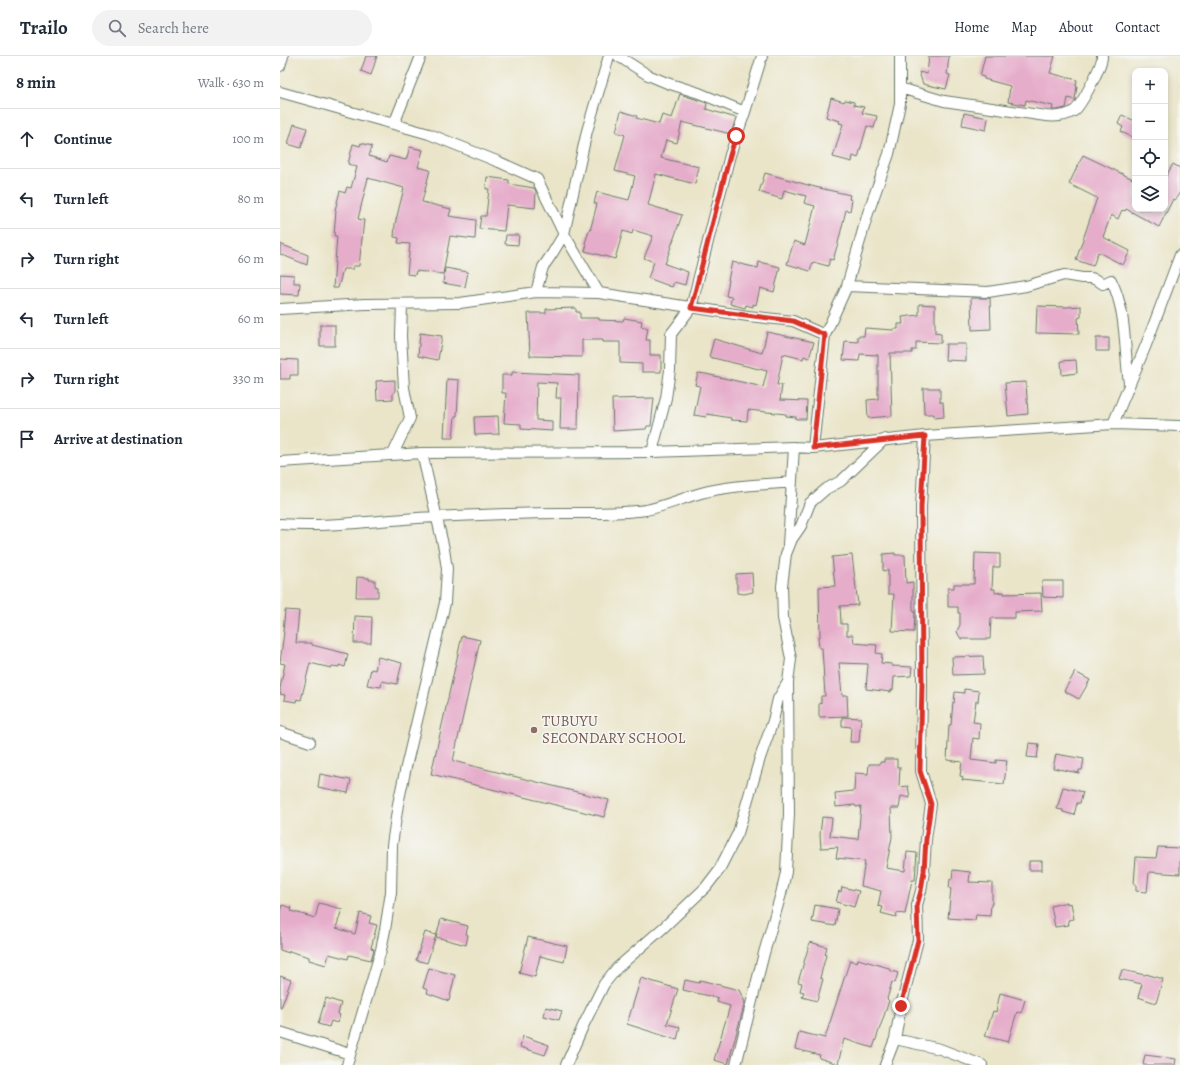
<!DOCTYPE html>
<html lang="en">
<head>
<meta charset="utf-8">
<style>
  :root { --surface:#fff; --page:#f2f2f3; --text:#1f2937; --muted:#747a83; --line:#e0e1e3 }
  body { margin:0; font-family:Alegreya,serif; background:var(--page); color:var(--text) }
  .controls { position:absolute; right:12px; top:12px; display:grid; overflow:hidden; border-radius:8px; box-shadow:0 2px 6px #0003 }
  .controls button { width:36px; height:36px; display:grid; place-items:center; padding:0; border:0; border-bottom:1px solid var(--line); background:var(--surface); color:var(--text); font:20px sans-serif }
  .stop { position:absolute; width:12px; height:12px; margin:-9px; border:3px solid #d93025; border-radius:50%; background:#fff }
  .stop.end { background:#d93025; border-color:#fff; box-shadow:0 1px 4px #0008 }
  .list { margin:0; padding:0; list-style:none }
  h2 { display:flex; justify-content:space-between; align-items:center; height:52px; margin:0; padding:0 16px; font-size:17px }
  h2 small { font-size:13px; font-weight:400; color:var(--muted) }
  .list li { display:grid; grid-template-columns:26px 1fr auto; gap:12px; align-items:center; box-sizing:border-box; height:60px; padding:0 16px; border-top:1px solid var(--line) }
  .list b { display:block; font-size:15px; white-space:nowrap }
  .list em { font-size:13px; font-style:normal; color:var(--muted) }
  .icon { flex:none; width:22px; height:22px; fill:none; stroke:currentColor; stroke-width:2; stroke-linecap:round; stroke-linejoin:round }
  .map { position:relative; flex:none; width:900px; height:1009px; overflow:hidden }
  header { display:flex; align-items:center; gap:24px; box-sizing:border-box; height:56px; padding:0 20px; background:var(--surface); border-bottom:1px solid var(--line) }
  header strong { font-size:19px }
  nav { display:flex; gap:22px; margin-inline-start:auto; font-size:14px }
  .search { width:280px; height:36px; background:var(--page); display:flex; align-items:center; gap:10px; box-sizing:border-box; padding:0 14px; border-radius:22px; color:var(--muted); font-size:15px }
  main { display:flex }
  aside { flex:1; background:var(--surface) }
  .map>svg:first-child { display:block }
  .building { fill:#e6adcb }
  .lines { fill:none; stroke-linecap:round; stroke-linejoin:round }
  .street-casing { stroke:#667868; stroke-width:12 }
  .street { stroke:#fff; stroke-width:10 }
  .route { stroke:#d93025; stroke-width:5 }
  .education-dot { fill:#8d6e63; stroke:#f6f6f2; stroke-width:1.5 }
  .labels { text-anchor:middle; stroke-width:3; stroke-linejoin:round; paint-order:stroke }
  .education-label { font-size:15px; fill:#785e54; stroke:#f6f6f2; text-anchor:start }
</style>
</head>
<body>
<header>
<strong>Trailo</strong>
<div class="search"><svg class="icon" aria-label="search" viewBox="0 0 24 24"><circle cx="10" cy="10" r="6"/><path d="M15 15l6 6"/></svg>Search here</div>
<nav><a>Home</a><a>Map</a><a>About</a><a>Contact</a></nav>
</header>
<main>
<aside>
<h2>8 min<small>Walk · 630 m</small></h2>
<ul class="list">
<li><svg class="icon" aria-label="ahead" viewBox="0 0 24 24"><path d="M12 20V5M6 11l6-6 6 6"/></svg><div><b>Continue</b></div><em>100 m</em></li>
<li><svg class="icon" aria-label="left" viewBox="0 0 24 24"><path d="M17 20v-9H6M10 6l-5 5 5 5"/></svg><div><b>Turn left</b></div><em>80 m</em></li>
<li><svg class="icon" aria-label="right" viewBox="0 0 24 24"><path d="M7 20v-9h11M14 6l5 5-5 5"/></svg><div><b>Turn right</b></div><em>60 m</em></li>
<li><svg class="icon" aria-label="left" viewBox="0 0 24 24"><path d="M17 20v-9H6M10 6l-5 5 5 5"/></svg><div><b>Turn left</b></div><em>60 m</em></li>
<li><svg class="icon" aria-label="right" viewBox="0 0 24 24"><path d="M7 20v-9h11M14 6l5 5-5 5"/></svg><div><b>Turn right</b></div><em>330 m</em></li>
<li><svg class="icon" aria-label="arrive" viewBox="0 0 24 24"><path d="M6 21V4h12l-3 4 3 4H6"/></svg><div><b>Arrive at destination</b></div></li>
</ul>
</aside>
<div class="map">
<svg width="900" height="1009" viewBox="0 0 900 1009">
  <rect width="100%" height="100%" fill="#f6f6f2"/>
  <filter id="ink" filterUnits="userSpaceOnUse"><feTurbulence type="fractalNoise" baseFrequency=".025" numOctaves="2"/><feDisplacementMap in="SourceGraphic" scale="8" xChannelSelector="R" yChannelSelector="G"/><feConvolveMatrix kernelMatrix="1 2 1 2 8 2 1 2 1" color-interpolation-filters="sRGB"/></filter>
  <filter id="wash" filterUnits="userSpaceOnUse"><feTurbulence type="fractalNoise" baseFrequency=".012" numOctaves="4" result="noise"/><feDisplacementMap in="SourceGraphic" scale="16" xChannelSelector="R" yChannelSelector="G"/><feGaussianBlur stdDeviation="0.9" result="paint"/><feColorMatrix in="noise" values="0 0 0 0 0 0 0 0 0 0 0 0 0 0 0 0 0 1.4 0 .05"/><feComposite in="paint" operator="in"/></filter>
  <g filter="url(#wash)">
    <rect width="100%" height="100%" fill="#eae5c9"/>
    <g id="blocks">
      <path class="building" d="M86,0H97L91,19L81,15Z
        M649,0H669L667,18L670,19L666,33L643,28L639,16L647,18Z
        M705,0H775L770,17L797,24L796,30H797L795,43V44L788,42L786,52L776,54H772L773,50L746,44L745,49L728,46L730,30L704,23V21L700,20Z
        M400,38L427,47L426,53L456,62L451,78L402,66L397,87L386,84L381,102L419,111L415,128L376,118L368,149L402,159L385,208L408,216L405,229L394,226L392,231L368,222L374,206L364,202L373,180L353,174L352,178L343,175L335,203L305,195L307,188L305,187L309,175H310L317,148L314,147L317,136L349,144L355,120L335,115L345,79L336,76L341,55L357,60L356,62L379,68L382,59L392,62Z
        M551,42L564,46L565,44L574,46V49L584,51L582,57L597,60L594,72L587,70L578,102L573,100L572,106L553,101L563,68L559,67L560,65L546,61Z
        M684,57L708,62L706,74L682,69Z
        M842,59L855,65V82L841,76L843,71L838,68Z
        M14,68L27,72L21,92L8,88Z
        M81,87L92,90L89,100L107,106L109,100L126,104L130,91L143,94L138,111L150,114L142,146L171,153L169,160L196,164L195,183L170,180L163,218L136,215L135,219L127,218L130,188L118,187L119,182L114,181L115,168L124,132L88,122L78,163L84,164L79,210H73V213H63L58,232H53L57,180H54L56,154H55L60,135L65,137L67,131L71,132L77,111L68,108L73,88L80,90Z
        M803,99L855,124V153H885V122L893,108L900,112V136L895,144L893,143L879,171L846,153L845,155L842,154L838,163L831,159L823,181L850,195L843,209L818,196L813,210L796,204L817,142L789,128Z
        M485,117L535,131L570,139L569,143L572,144L570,155L566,154L558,187L553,204L550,203L548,210L533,206L530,215L507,208L514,185L525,189L535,150L524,147L526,140L504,134L502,143L479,136Z
        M207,121L229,124V128L254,132L256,135L255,152L227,149L224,175L199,173L201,160H206L209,133H206Z
        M226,179H239L238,189L225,188Z
        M0,188L28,199L27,209L0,198Z
        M452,206L478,212L479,206L500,211L494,236L480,232L476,249L473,248V251L466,249L465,252L450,248L452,241L446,240L449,224H448Z
        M165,212L188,216L185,231L163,227Z
        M0,218L14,219V227H20L19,239L0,238Z
        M691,242H710L711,273L692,274Z
        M639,248L655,249V277L661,278V287L636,286V294H632V297H610L612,360L588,362L587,344L598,343V299L580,298L579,305L563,304L565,285L578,286V280H584L585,272L613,274V273H618V268H623L622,261L639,259Z
        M757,250L787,251L801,250V261L798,262L799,278L756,277Z
        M296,252V256H300V262H319V264L343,265L344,262L362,265L361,270L368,272L366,284H370V299H381V316H362V308L340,307V286H323V284H302V301L250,300L248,257H266V253Z
        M40,269H55V290H40Z
        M487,276L534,286L529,302L524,300L523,303L503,298L497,329H502L500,344L527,345L526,363H516V361L506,360V358L468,354L467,365L451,364V362L427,358L426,361L414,359L420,330L415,329L418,317L426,318L483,331L487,315L429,301L434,283L482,297Z
        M140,277L162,280L158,304L138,300Z
        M816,282H829V295H816Z
        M666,288H686V305L665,304Z
        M0,303L18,304V319H10V323H0Z
        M796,304L797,317L782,319L781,305Z
        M232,316L299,319L298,373H280L281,342H276L277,327L257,326L256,364L272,365V375L241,373V368L224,367L226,337H222V319H232Z
        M167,323L179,324L177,360H175L173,382H164Z
        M115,324V336L113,337V343L97,344L96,325Z
        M746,326L748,358L728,360L725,327Z
        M643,332H660V346H663L664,361L654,362V358H644Z
        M374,342L371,370H367L366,373L333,375L332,343Z
        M218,360L219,378L195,379L194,361Z
        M615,497V499H625L626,527L633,526V555L635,556L634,576L612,575L614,538H608V514L603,515V498Z
        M695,497L720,498V511H713L712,533H715V537L724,536V538L761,537L762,555L735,556V562H711L710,583H681L678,578L677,575L680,569V557H678V551H668V532H674V528H694Z
        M572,499L578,549L560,550L561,568H567V579H573L574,587L597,589L596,597L602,598L601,607L612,608V610L632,611L631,620L614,621L613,634H611V636L586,633L588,608L559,607L562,639H567L568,660L539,661V647L541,648V640H545L542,592H539L538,581H540L539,531L555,530L552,501Z
        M472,517L473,536L464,538L457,537V528L456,527V518Z
        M77,521L89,522V524H95V530L98,531V541H76Z
        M762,525H783V542L763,541Z
        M5,554L19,555L16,587H32V589L68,598L65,611L59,609V611L52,610L51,612L30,607L21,644L17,643L16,646L4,644L5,639L0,638V632L5,608L0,607L4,576H3Z
        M75,560L92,561L91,587H74Z
        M182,580L200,584L173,705L329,744L324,761L151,718Z
        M703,600L704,618L673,619L672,601Z
        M98,601L122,607L117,628L102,625L101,631L87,629L91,613L95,614Z
        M795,616L810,624L799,643L784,635Z
        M684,633L699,635L698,646L696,645L693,666L700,667L699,683L693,682L691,704L716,707V704L727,705L724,728L682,724L683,721L680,720L682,706L667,704L669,669H671L673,646L674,647L675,636L684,637Z
        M562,661L581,662L579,686H570L571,671L562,670Z
        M749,687L759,688L757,702L747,701Z
        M776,698L804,703L802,714H799V717L773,712Z
        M604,703H617V711H620L619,731L628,730L630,742L621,740L619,752H611L612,781L606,812L625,815L627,796L637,797L635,824H632L625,858L617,857L616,861L601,857L603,851L598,850L601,835L581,830L585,805L556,802L558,791L541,792L540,779L542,761L552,762L550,780L578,783L581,750L576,751L575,749L556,751L555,737L574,735L575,717L588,718L589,708H600V706H604Z
        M40,718L71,724L68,737L38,731Z
        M783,731L803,736L800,747H797L794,759L783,756V754L777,753Z
        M878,791L900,792V818L869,816L867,836L856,835V828H854L856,801L876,802Z
        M749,805H762V814H749Z
        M673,814L690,816L689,826L712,827V848H711L710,860L696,859L695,864L668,862L671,833L669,832L670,823H672Z
        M562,831L579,835L574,851L556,846L559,835L561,836Z
        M787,846V848L791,847L794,863L788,864L789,869L775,871L771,850Z
        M39,847L62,853L56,872L75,878L80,857L91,860L89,867L97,869L91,892L94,893L91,904L69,899L68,903L49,898L46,909L29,904V901L9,895V897L0,894V856L2,849L12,852L11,855L35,862Z
        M535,849L558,853L555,870L532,866Z
        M161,863L188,870L186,878L188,879L186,889L156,881Z
        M145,876L156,879L147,907L136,904Z
        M248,881L287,890L284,906L260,900L255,921L239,917Z
        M530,886L547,891L545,898L546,899L540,922L543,923L537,945L522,941L524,936L520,935L522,927L518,926Z
        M578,903L609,912V914L618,917L615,927L612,926L607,943L609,945L593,992L564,983L558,1008L539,1002L540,999L515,993L519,976L545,982L570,904L577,907Z
        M149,912L175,919L169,945L147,937L148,934L143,932Z
        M842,914L865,919L866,918L883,923L876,947L858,941L862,928L839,923Z
        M0,920L11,924L1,952H0Z
        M361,922L398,933L387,968L400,971L397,984L347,968Z
        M405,924L419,927L420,924L459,934L465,946L448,1008L434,1004L450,950L437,946L438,942L403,934Z
        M720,937L745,944L741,957L737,956L728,986L705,980L713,955L716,956Z
        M46,942L61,947L58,958L60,959L57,967L51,965L49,971L38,968Z
        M266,951L282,955L279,964L264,960Z
        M243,980L269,989L265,999L240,991Z
        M865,999L896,1003L895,1009H863Z"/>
    </g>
  </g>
  <g filter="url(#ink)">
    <use href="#blocks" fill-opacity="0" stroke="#667868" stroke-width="1"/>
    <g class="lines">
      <defs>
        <path id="street" d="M338,0L368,19L387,27L419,37L465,56
          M0,10L3,0
          M620,32L664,45L766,60C775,61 786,60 794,55C801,50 823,8 822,0
          M0,36L149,78L219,106L257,123L284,178L272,198L263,211L256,236
          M114,68L141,0
          M567,230L708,236L746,230L784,219L802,222H811L817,224L823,228L831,224C847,255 844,293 849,327
          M319,237L284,178L307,75L329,0
          M0,253L85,248L180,247L256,236L319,237L468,260L513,265L545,279
          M833,368L866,289L900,199
          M533,392L545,279L567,230L588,157L609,98L620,48V0
          M372,396L386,342L390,314L391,278L411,252L450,99L465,56L482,0
          M113,398L130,362L124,332L121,280L122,248
          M0,406L142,397L372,396L514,391L533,392L645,380L833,368L900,370
          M0,468C53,472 105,463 157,461C199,459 240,457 282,457C310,457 338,458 366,454C385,450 403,442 421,437C450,429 482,429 512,426
          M508,489L514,391
          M0,676L30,686
          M0,976L70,998
          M615,983L660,993L702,1009
          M67,1009L101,894L105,874L111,836L112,789L118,748L126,711L165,547L167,513L164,493L142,397
          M286,1009L304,968L324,928L337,912L383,872L426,831L439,814L458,777L480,702L493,665L498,643L508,626
          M456,1009L484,897L501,838L506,816L509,758L508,626L511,603L503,562L502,530L506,498L512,483L521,470L530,447L546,433L561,425L605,383
          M605,1009L615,983L621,950L638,884L637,849L641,835L644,815L646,783L651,748L641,715L642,629L641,451L645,380"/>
      </defs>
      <use href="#street" class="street-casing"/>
      <use href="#street" class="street"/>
    </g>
  </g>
  <g class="lines" filter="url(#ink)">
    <path class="route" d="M456,80L450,99L411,252L513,265L545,279L533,392L645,380L641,451L642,629L640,715L651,748L646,783L644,815L641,835L637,849L638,884L621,950"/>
  </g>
  <circle class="education-dot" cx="254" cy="674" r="4"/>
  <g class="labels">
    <g class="education-label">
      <text x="262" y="670">TUBUYU<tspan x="262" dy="17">SECONDARY SCHOOL</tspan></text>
    </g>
  </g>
</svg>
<div class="controls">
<button>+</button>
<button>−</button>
<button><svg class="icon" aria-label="locate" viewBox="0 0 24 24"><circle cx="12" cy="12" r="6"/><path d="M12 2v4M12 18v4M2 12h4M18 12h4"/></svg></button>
<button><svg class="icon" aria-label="layers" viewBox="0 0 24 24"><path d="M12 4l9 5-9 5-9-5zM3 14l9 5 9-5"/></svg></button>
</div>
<div class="stop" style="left:456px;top:80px"></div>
<div class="stop end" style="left:621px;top:950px"></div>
</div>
</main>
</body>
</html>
